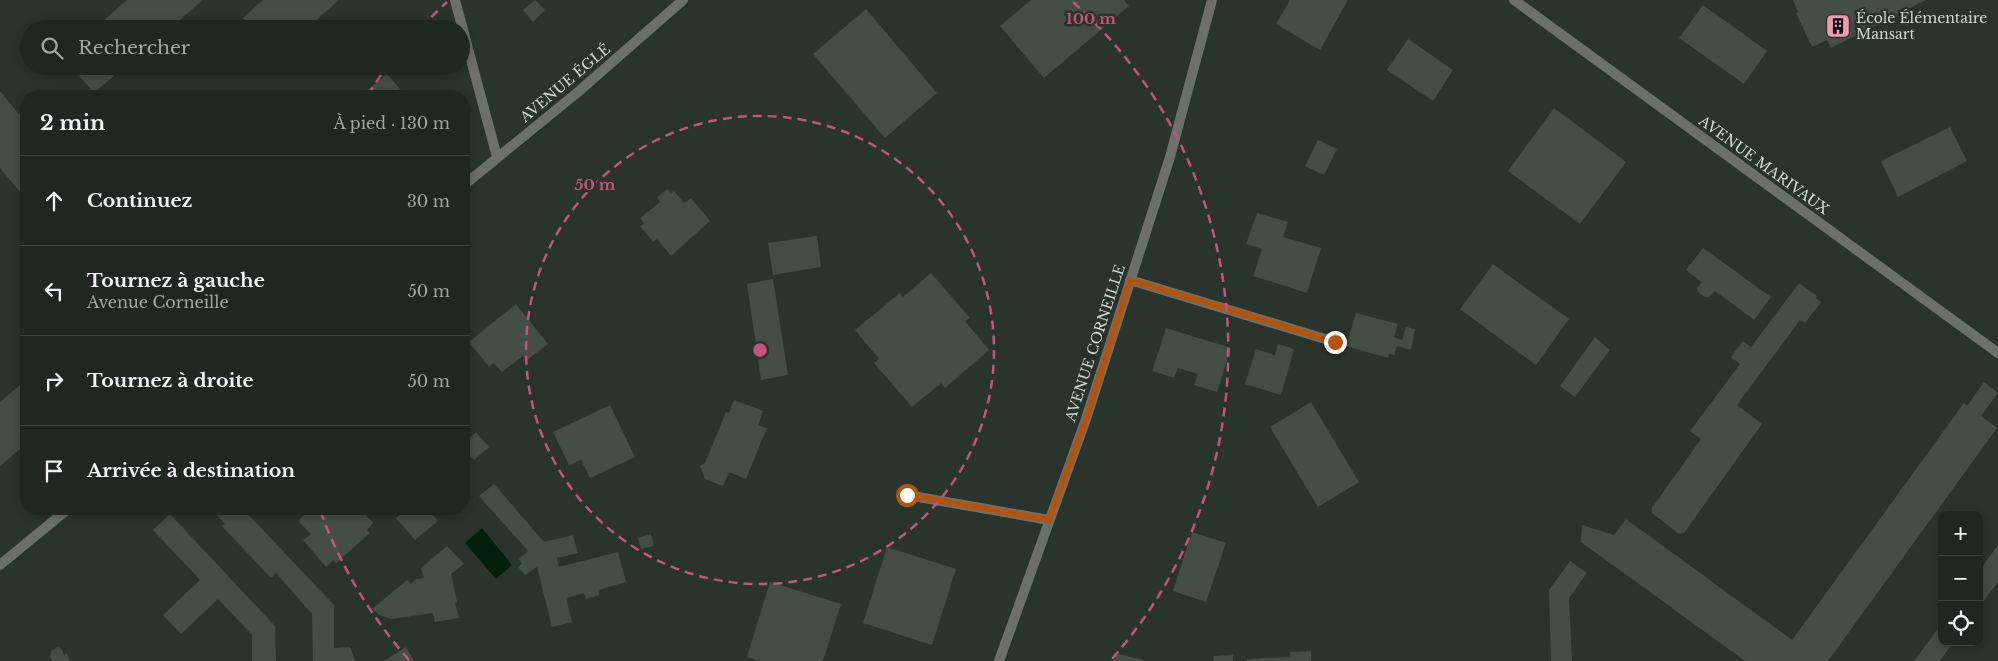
<!DOCTYPE html>
<html lang="fr">
<head>
<meta charset="utf-8">
<style>
  :root { --surface:#1f2722; --page:#2c332f; --text:#f1f3f6; --muted:#a1a5a5; --line:#3c4440 }
  body { margin:0; font-family:"Libre Baskerville",serif; background:var(--page); color:var(--text) }
  .controls { position:absolute; right:15px; bottom:15px; display:grid; overflow:hidden; border-radius:10px; box-shadow:0 2px 8px #0003 }
  .controls button { width:45px; height:45px; display:grid; place-items:center; padding:0; border:0; border-bottom:1px solid var(--line); background:var(--surface); color:var(--text); font:25px sans-serif }
  .stop { position:absolute; width:15px; height:15px; margin:-11px; border:4px solid #b45309; border-radius:50%; background:#fff }
  .stop.end { background:#b45309; border-color:#fff; box-shadow:0 1px 5px #0008 }
  .list { margin:0; padding:0; list-style:none }
  h2 { display:flex; justify-content:space-between; align-items:center; height:65px; margin:0; padding:0 20px; font-size:21px }
  h2 small { font-size:16px; font-weight:400; color:var(--muted) }
  .list li { display:grid; grid-template-columns:32px 1fr auto; gap:15px; align-items:center; box-sizing:border-box; height:90px; padding:0 20px; border-top:1px solid var(--line) }
  .list b { display:block; font-size:19px; white-space:nowrap }
  .list p { margin:0; font-size:16px; white-space:nowrap; color:var(--muted) }
  .list em { font-size:16px; font-style:normal; color:var(--muted) }
  .icon { flex:none; width:28px; height:28px; fill:none; stroke:currentColor; stroke-width:2; stroke-linecap:round; stroke-linejoin:round }
  .map { position:relative; flex:none; width:1998px; height:661px; overflow:hidden }
  .search { position:absolute; background:var(--surface); box-shadow:0 2px 8px #0003; left:20px; top:20px; width:450px; height:55px; display:flex; align-items:center; gap:12px; box-sizing:border-box; padding:0 18px; border-radius:28px; color:var(--muted); font-size:19px }
  .panel { position:absolute; background:var(--surface); box-shadow:0 2px 8px #0003; left:20px; top:90px; width:450px; height:425px; border-radius:20px }
  .map>svg:first-child { display:block }
  .water { fill:#001f0d }
  .building { fill:#434e46 }
  .lines { fill:none; stroke-linecap:round; stroke-linejoin:round }
  .service { stroke:#6b706c; stroke-width:10 }
  .minor { stroke:#6b706c; stroke-width:10 }
  .route { stroke:#b45309; stroke-width:6 }
  .ring { fill:none; stroke:#c6527f; stroke-width:2.5; stroke-dasharray:9 6 }
  .labels { text-anchor:middle; stroke-width:5; stroke-linejoin:round; paint-order:stroke }
  .poi-label { font-size:14px; fill:#d1d8d3; stroke:#29342d; text-anchor:start }
  .street-label { font-size:14px; fill:#d1d8d3; stroke:#29342d }
  .centre { fill:#c6527f; stroke:#29342d; stroke-width:2.5 }
  .ring-label { font-size:15px; text-anchor:middle; font-weight:bold; fill:#c6527f; stroke:#29342d; stroke-width:5; stroke-linejoin:round; paint-order:stroke }
</style>
</head>
<body>
<div class="map">
<svg width="1998" height="661" viewBox="0 0 1998 661">
  <rect width="100%" height="100%" fill="#29342d"/>
  <path class="water" d="M482,528L512,565L496,579L465,543Z"/>
  <path class="building" d="M127,0H203L169,29H94Z
    M263,0H339L306,29H252L243,18Z
    M535,0L545,10L533,22L523,10Z
    M1031,0H1124L1129,6L1044,78L1000,26Z
    M1290,0H1348L1320,50L1276,24Z
    M1793,0H1926L1831,48L1827,40L1812,47L1796,13L1798,12Z
    M1703,5L1767,51L1744,84L1679,38Z
    M866,9L937,93L885,138L813,54Z
    M1408,39L1453,70L1433,101L1387,70Z
    M71,66H125L94,93Z
    M387,74L406,96H360Z
    M0,91L26,123V199L0,168Z
    M1554,108L1626,162L1580,224L1508,171Z
    M1950,127L1967,161L1898,197L1881,161Z
    M1318,140L1337,149L1324,175L1305,166Z
    M668,189L671,193L674,191L684,203L691,198L710,221L671,256L657,239L653,242L640,226L644,223L640,218L660,202L657,197Z
    M1257,213L1288,222L1283,237L1321,248L1307,293L1253,276L1262,249L1246,244Z
    M817,236L821,267L773,275L768,243Z
    M1703,248L1771,297L1754,320L1715,291L1710,297H1705L1698,292L1697,288L1702,282L1686,270Z
    M1493,264L1569,319L1536,365L1460,309Z
    M931,273L970,318L965,321L989,350L945,388L941,383L912,407L874,363L879,359L855,330L900,293L903,297Z
    M773,279L788,375L761,380L747,284Z
    M1799,283L1817,296L1816,298L1821,302L1805,323L1800,320L1737,405L1762,424L1684,533L1679,534L1652,513V508L1701,439L1690,431L1740,364L1731,357L1743,341L1751,347Z
    M516,304L548,344L527,360L523,356L502,372L494,363L489,367L469,342Z
    M1356,313L1398,324L1394,337L1402,340L1406,327L1415,329L1411,350L1397,346L1394,355L1389,354L1388,358L1346,346Z
    M1166,328L1231,348L1217,392L1194,385L1198,374L1178,368L1174,378L1152,371Z
    M1595,337L1610,350L1575,397L1560,386Z
    M1278,344L1294,349L1281,395L1245,384L1256,349L1275,355Z
    M26,380V444L0,466V402Z
    M1984,382L1998,393L1981,416L1997,428L1828,661H1745L1581,542L1582,525L1614,535L1626,519L1792,640L1964,403L1967,406Z
    M734,400L763,411L758,425L767,428L746,479L729,472L723,486L705,479L700,466L705,463L726,412L729,413Z
    M1311,402L1359,482L1318,507L1270,427Z
    M610,405L635,457L590,478L581,460L569,465L553,432Z
    M476,432L489,447L474,460L464,448V443Z
    M494,484L544,542L573,535L578,553L557,558L559,567L618,552L626,582L598,590L599,595L586,599L584,593L566,598L572,622L552,627L537,567L525,575L518,567L522,564L519,559L528,551L479,496Z
    M206,509H243L334,605V648L350,647L355,661H313L312,614L276,573L271,578L222,526L225,524L212,509L209,512Z
    M298,509H360L373,523L367,530L370,533L336,563L333,560L326,567L303,540L311,534L298,521L304,515Z
    M407,509H428L438,521L415,540L396,518Z
    M170,514L275,626L276,661H252V635L218,599L181,634L163,615L200,580L153,530Z
    M1192,532L1226,543L1206,602L1173,591Z
    M651,534L654,546L641,549L638,538Z
    M1998,545V582L1979,607V571Z
    M447,546L464,564L451,574L457,602L455,603L459,618L435,622L433,613L391,619L379,615L372,609L407,580L411,584L416,579L424,578L421,568Z
    M887,547L956,569L932,645L863,623Z
    M1570,561L1587,573L1569,598L1572,661H1551L1549,590Z
    M770,582L841,604L823,661H760L747,657Z
    M1942,623V642H1953L1940,661H1914Z
    M58,647L62,649L64,655L67,653L70,661H52L50,656L51,651Z
    M406,647L414,661H384Z
    M1311,651V661H1247V659L1290,657V652Z
    M1114,653L1144,660L1143,661H1112Z
    M1233,655V661H1214L1213,656Z"/>
  <g class="lines">
    <path class="service" d="M907,495L1049,520"/>
    <path class="minor" d="M455,0L497,157
      M1514,0L1998,353
      M464,185L578,92L683,0
      M1130,280L1335,342
      M0,565L68,509
      M999,661L1086,419L1170,157L1212,0"/>
  </g>
  <g class="lines">
    <path class="route" d="M907,495L1049,520L1086,419L1130,280L1335,342"/>
  </g>
  <g class="ring">
    <circle cx="760" cy="350" r="234"/>
    <path d="M409 660A468 468 0 0 1 320 510M368 95A468 468 0 0 1 386 68M421 28A468 468 0 0 1 447 2M1073 2A468 468 0 0 1 1111 660"/>
  </g>
  <defs>
    <symbol id="building-square" viewBox="-11 -11 22 22"><rect x="-9" y="-9" width="18" height="18" rx="4" fill="#f29aad" stroke="#29342d"/><path d="M-4-6H4V6H1V3H-1V6H-4ZM-2.5-4.3h1.7v1.8h-1.7ZM.8-4.3h1.7v1.8H.8ZM-2.5-1h1.7V.8h-1.7ZM.8-1h1.7V.8H.8Z" fill="#111"/></symbol>
  </defs>
  <g fill-rule="evenodd">
    <use href="#building-square" x="1824" y="12" width="28" height="28"/>
  </g>
  <g class="labels">
    <g class="poi-label">
      <text x="1856" y="23">École Élémentaire<tspan x="1856" dy="16">Mansart</tspan></text>
    </g>
    <g class="street-label">
      <text transform="translate(565 83) rotate(-40)" y="5">AVENUE ÉGLÉ</text>
      <text transform="translate(1764 165) rotate(36)" y="5">AVENUE MARIVAUX</text>
      <text transform="translate(1095 343) rotate(-72)" y="5">AVENUE CORNEILLE</text>
    </g>
  </g>
  <circle cx="760" cy="350" r="8" class="centre"/>
  <g class="ring-label">
    <text x="1091" y="24">100 m</text>
    <text x="595" y="190">50 m</text>
  </g>
</svg>
<div class="controls">
<button>+</button>
<button>−</button>
<button><svg class="icon" aria-label="locate" viewBox="0 0 24 24"><circle cx="12" cy="12" r="6"/><path d="M12 2v4M12 18v4M2 12h4M18 12h4"/></svg></button>
</div>
<div class="stop" style="left:907px;top:495px"></div>
<div class="stop end" style="left:1335px;top:342px"></div>
<div class="search"><svg class="icon" aria-label="search" viewBox="0 0 24 24"><circle cx="10" cy="10" r="6"/><path d="M15 15l6 6"/></svg>Rechercher</div>
<section class="panel">
<h2>2 min<small>À pied · 130 m</small></h2>
<ul class="list">
<li><svg class="icon" aria-label="ahead" viewBox="0 0 24 24"><path d="M12 20V5M6 11l6-6 6 6"/></svg><div><b>Continuez</b></div><em>30 m</em></li>
<li><svg class="icon" aria-label="left" viewBox="0 0 24 24"><path d="M17 20v-9H6M10 6l-5 5 5 5"/></svg><div><b>Tournez à gauche</b><p>Avenue Corneille</p></div><em>50 m</em></li>
<li><svg class="icon" aria-label="right" viewBox="0 0 24 24"><path d="M7 20v-9h11M14 6l5 5-5 5"/></svg><div><b>Tournez à droite</b></div><em>50 m</em></li>
<li><svg class="icon" aria-label="arrive" viewBox="0 0 24 24"><path d="M6 21V4h12l-3 4 3 4H6"/></svg><div><b>Arrivée à destination</b></div></li>
</ul>
</section>
</div>
</body>
</html>
